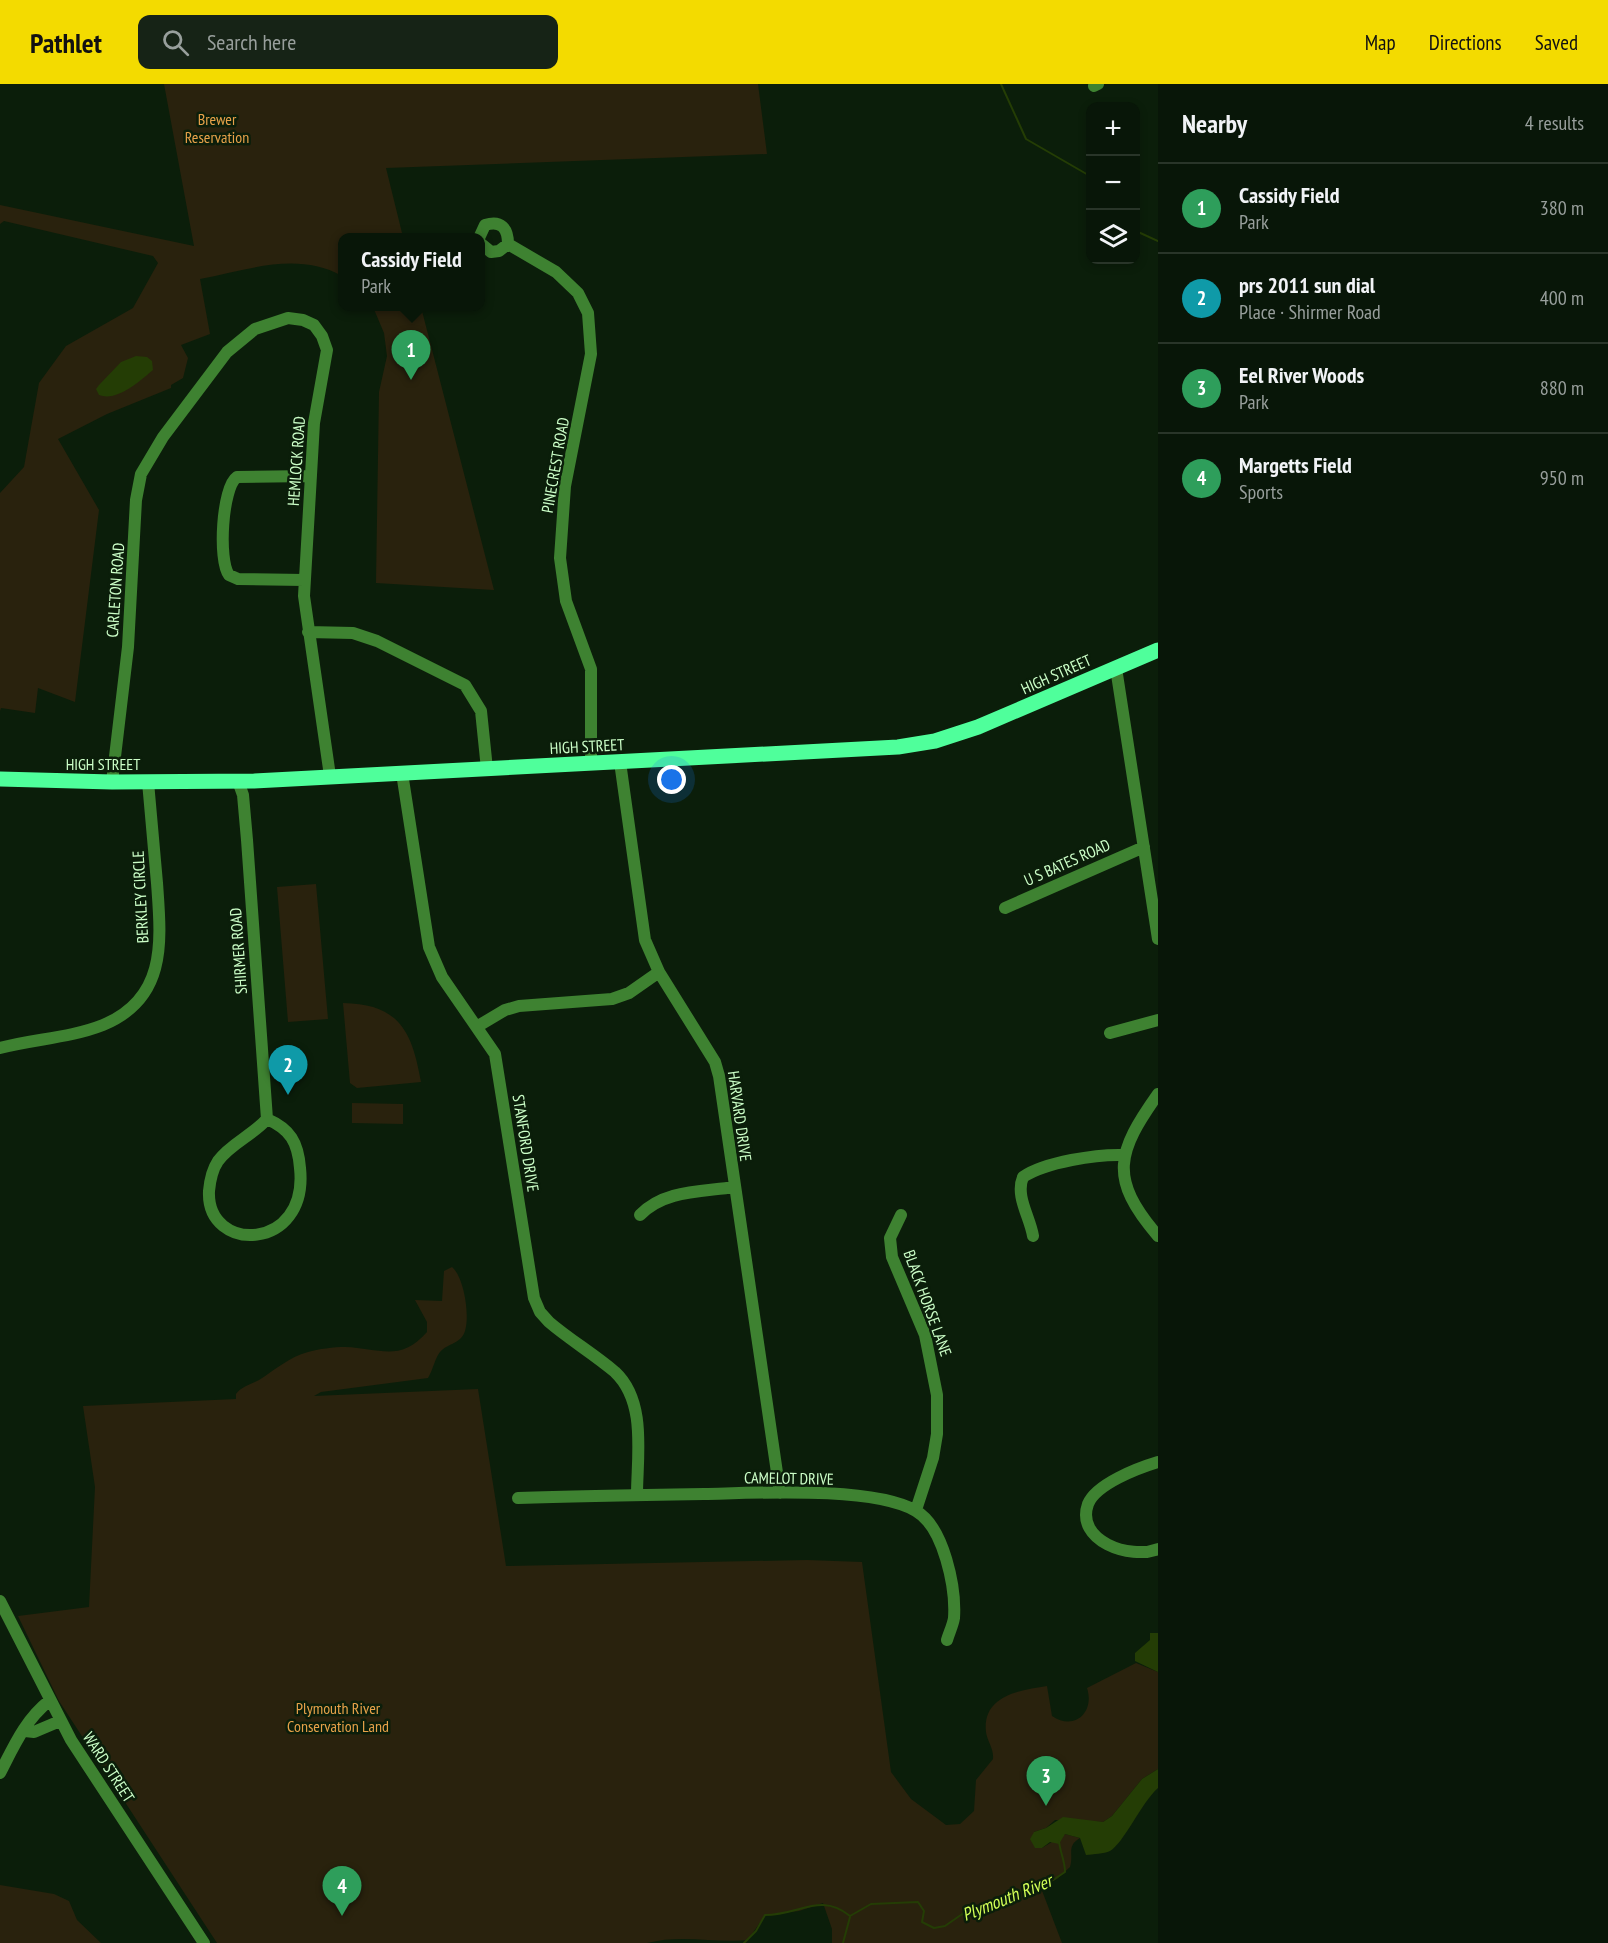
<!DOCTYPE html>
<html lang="en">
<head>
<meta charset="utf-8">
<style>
  :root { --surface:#081608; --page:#162316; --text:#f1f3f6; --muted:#989f9c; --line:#293529; --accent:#f3db00 }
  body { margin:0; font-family:"PT Sans Narrow",sans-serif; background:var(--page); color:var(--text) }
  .controls { position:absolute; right:18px; top:18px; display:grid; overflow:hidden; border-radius:12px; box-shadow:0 3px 9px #0003 }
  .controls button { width:54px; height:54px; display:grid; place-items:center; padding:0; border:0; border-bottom:2px solid var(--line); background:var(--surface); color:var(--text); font:30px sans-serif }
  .you { position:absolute; left:672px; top:696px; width:21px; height:21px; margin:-15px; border:4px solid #fff; border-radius:50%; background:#1a73e8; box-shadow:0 0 0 9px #1a73e833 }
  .badge { display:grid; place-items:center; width:39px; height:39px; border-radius:50%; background:var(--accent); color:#fff; font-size:20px; font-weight:700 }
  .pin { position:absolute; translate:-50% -50px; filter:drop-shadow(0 2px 3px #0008) }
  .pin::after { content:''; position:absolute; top:32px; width:21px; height:18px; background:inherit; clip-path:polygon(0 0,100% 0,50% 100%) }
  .popup { position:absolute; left:338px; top:149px; width:147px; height:78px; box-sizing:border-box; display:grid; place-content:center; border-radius:12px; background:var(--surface); filter:drop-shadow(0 2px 4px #0005); font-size:20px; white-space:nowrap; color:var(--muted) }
  .popup b { font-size:22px; color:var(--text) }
  .popup::after { content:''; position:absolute; left:50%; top:100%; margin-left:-12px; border:12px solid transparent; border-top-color:var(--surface) }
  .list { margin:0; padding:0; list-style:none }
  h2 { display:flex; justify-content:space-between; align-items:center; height:78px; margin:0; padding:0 24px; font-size:26px }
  h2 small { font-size:20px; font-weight:400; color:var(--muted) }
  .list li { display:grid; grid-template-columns:39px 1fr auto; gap:18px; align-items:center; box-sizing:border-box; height:90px; padding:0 24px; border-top:2px solid var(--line) }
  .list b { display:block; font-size:22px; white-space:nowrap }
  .list p { margin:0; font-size:20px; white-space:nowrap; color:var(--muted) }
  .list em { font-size:20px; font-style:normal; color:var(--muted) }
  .icon { flex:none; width:33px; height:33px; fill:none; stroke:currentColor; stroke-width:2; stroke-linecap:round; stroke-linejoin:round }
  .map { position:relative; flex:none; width:1158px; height:1859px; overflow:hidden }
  header { display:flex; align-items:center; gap:36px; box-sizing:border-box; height:84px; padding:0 30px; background:var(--accent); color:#111 }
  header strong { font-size:28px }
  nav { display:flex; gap:33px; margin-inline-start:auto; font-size:21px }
  .search { width:420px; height:54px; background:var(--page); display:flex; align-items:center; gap:15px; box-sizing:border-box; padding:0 21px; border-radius:12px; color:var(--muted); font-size:22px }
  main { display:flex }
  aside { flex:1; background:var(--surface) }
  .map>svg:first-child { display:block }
  .green { fill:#29220d }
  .water { fill:#243d05 }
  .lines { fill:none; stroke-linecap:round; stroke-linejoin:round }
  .stream { stroke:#243d05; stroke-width:2 }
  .minor { stroke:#3e8231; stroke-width:12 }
  .major { stroke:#4fff9b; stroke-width:15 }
  .labels { text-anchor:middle; stroke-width:5; stroke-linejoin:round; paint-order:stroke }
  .park-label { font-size:16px; fill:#e8a24a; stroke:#0b1e0a }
  .street-label { font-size:16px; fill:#ccffc8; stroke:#0b1e0a }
  .water-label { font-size:18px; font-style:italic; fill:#d2ff56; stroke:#0b1e0a }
</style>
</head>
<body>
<header>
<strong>Pathlet</strong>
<div class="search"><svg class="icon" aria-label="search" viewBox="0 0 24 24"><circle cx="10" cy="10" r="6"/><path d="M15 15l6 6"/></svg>Search here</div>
<nav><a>Map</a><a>Directions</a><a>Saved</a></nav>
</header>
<main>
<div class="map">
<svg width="1158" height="1859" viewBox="0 0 1158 1859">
  <rect width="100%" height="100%" fill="#0b1e0a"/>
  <path class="green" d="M164,0H758L767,70L386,84L403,153L342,154V192C297,167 248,186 200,195L210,250L181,261L188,274L183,294L171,301V304L107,330L58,355L99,426L75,618L38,604L35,629L1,624L0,627V409L24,383L39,299L66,262L133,224L158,179L153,172L4,137L0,140V121L194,162Z
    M373,223H421L494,506L376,499L379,308L387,272L384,249Z
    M316,800L328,935L288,938L277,803Z
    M343,919C400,920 412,948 421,998L357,1004L350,999Z
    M352,1019L403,1020V1040L352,1039Z
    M452,1183C464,1193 470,1231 465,1247C461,1260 448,1259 440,1268C435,1274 433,1286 428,1294L321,1308L314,1312L478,1305L506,1482L807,1476L862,1478L891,1688L911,1715L946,1741L960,1740L974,1727L976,1696L993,1675C994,1664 987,1657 986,1648C982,1611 1021,1606 1047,1602L1052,1632C1074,1647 1095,1629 1087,1604L1136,1579L1158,1588V1685L1142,1695L1112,1732L1103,1738L1055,1736L1046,1744L1034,1748L1042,1764L1065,1750L1080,1754C1066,1762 1074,1770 1070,1783L1057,1795L1041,1804L1062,1859H832V1845L823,1819L799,1827L765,1831L748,1856C715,1859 680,1850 647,1859H217L59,1617L18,1532L89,1523L95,1403L83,1322L236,1315V1310C242,1302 250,1301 259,1296C275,1286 289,1273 308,1268C318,1265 334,1263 345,1263C379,1264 400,1279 427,1248V1238L415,1216L442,1217L444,1187Z
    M0,1801L54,1810L69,1817L77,1836L101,1859H0Z"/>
  <path class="water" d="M136,272L147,273L152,277L153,286C140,297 117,318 99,311L96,305L99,301L121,278Z
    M1150,1549H1158V1588L1135,1577V1569L1150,1556Z
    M1158,1685V1704C1141,1719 1124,1759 1110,1767C1104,1770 1093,1770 1086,1771L1080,1754L1065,1750L1059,1760L1050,1758L1042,1764H1035L1030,1755L1034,1748L1046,1744L1063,1733L1103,1738L1112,1732L1142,1695Z"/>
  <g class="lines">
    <path class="stream" d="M1001,0L1026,55L1090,92
      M1136,147L1158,157
      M744,1859L756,1847L765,1831C800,1831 820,1808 850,1832L871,1820L918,1818L924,1827L922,1838L934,1844L945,1842L968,1826L995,1820L1018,1807L1041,1804L1065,1788C1065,1777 1060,1768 1059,1757
      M843,1859L850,1833"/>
    <path class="minor" d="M1094,2L1098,0
      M479,154L485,141C501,136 508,144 508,160
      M480,159L491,168L499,167L508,160
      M508,160L556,188L578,209L588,229L591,270L565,402L560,474L566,517L591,585V679
      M304,496L238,495L229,491C218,477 222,403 237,393L311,392
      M308,548L353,549L377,557L465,601L481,627L487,685
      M1116,584L1158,855
      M620,678L645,856L659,888L715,978L719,992L780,1409
      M402,689L429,863L442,893L495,970L534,1214L540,1228L549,1238C570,1256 594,1270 615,1288C647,1318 637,1372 637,1411
      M238,697L243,711L247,756L267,1035C253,1051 230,1060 218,1077C212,1086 210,1096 209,1107C206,1170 309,1168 300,1084C298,1058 290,1045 267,1035
      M112,698L128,563L136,416L141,390L163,353L227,268L255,245L288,234L303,236L314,241L322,252L327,266L314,339L304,512L330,692
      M1005,824L1144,763
      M478,942L505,926L519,922L612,915L629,909L659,888
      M1110,949L1158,936
      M0,964C34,955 70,954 103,941C168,914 161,856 157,799C154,765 151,732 148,698
      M1158,1010C1117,1068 1108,1094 1158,1152
      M640,1131C664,1106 701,1108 734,1103
      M901,1131L890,1154L892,1173L925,1251L937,1311V1350L933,1374L916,1426
      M1033,1152C1030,1133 1015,1112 1023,1093C1045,1078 1097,1070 1124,1071
      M1158,1378C1138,1384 1096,1400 1088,1420C1075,1457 1130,1476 1158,1465
      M518,1414C580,1412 642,1411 704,1410C756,1409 873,1402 916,1427C944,1443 956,1504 954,1534C953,1541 949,1549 947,1556
      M0,1517L71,1656L204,1859
      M25,1647L34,1648L60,1637
      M0,1689C14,1662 25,1636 49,1617"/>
    <path class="major" d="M0,695L112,698L254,697L898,663L935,657L978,643L1158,566"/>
  </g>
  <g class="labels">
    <g class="park-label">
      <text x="217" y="41">Brewer<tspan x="217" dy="18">Reservation</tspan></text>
      <text x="338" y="1630">Plymouth River<tspan x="338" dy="18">Conservation Land</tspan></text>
    </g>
    <g class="street-label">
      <text transform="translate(296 377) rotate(-86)" y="6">HEMLOCK ROAD</text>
      <text transform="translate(555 381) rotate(-80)" y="6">PINECREST ROAD</text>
      <text transform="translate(115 506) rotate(-86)" y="6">CARLETON ROAD</text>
      <text transform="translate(1056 590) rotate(-24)" y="6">HIGH STREET</text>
      <text transform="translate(587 662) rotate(-3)" y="6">HIGH STREET</text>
      <text x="103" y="686">HIGH STREET</text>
      <text transform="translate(1067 778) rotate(-24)" y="6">U S BATES ROAD</text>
      <text transform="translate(140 813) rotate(-93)" y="6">BERKLEY CIRCLE</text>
      <text transform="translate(238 867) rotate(-94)" y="6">SHIRMER ROAD</text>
      <text transform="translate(740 1032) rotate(82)" y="6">HARVARD DRIVE</text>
      <text transform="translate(526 1059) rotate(81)" y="6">STANFORD DRIVE</text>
      <text transform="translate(928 1219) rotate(70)" y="6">BLACK HORSE LANE</text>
      <text transform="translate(789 1394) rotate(1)" y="6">CAMELOT DRIVE</text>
      <text transform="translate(109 1683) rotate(57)" y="6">WARD STREET</text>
    </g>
    <g class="water-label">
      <text transform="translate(1007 1814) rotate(-22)" y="6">Plymouth River</text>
    </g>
  </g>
</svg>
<div class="controls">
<button>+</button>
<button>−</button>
<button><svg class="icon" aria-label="layers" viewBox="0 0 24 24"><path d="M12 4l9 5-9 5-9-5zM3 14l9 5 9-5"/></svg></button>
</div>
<div class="you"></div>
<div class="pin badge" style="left:411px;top:296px;background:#2e9e5b">1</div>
<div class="popup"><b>Cassidy Field</b>Park</div>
<div class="pin badge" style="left:288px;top:1011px;background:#0f9aa8">2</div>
<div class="pin badge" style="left:1046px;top:1722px;background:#2e9e5b">3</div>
<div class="pin badge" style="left:342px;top:1832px;background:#2e9e5b">4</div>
</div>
<aside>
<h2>Nearby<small>4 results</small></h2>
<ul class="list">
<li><span class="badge" style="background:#2e9e5b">1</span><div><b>Cassidy Field</b><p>Park</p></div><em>380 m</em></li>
<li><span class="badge" style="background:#0f9aa8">2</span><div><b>prs 2011 sun dial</b><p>Place · Shirmer Road</p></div><em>400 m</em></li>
<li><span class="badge" style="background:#2e9e5b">3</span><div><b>Eel River Woods</b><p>Park</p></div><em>880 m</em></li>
<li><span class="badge" style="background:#2e9e5b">4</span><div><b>Margetts Field</b><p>Sports</p></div><em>950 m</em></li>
</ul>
</aside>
</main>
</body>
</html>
